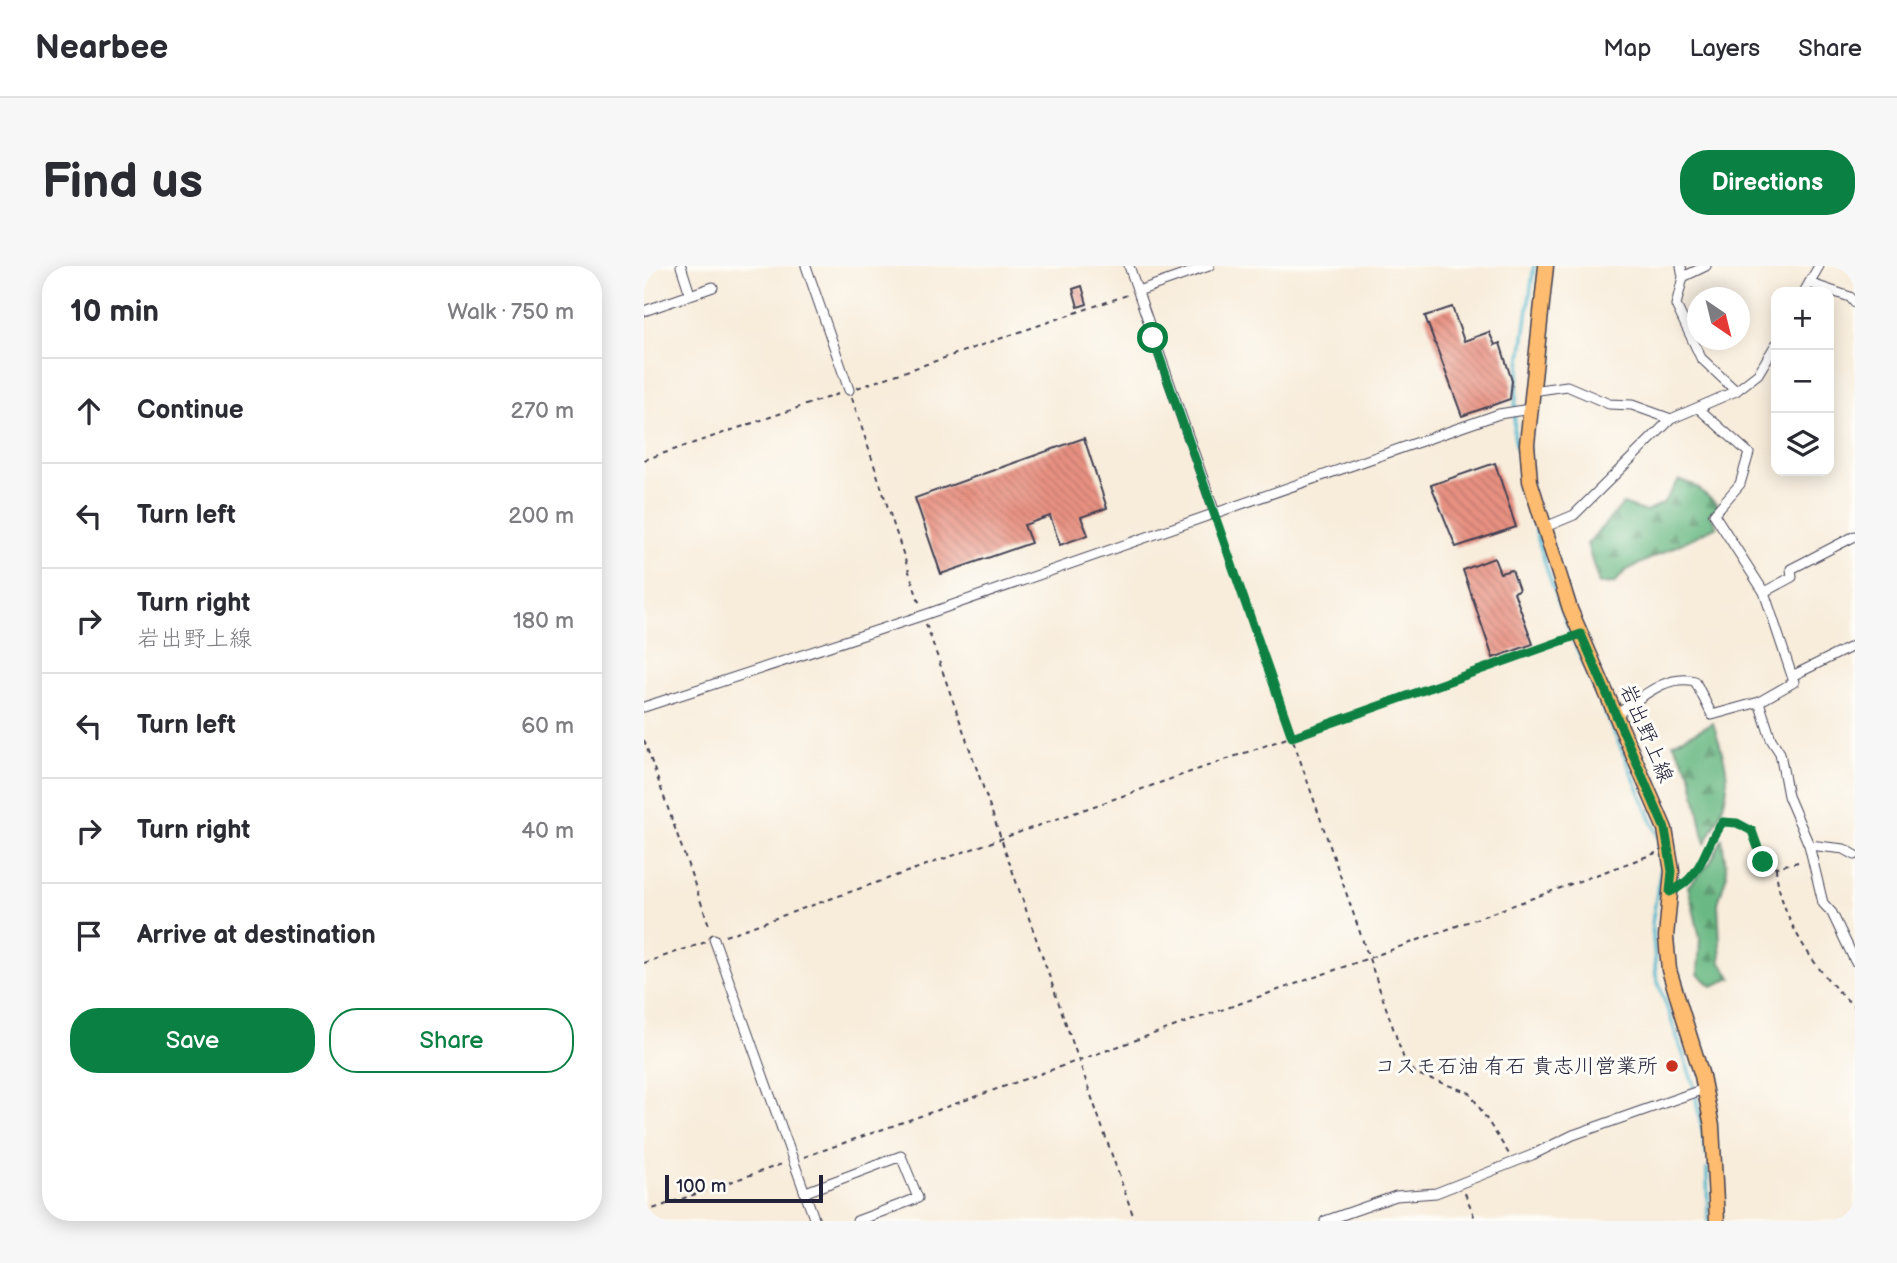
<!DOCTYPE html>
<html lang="en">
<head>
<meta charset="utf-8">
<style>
  :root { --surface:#fff; --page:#f7f7f7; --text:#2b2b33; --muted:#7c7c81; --line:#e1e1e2; --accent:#0b8043 }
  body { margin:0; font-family:"Balsamiq Sans","Klee One",sans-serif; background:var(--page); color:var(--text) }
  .controls { position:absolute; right:21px; top:21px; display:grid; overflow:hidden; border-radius:14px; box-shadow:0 4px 18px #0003 }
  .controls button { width:63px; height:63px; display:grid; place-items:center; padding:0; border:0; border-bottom:2px solid var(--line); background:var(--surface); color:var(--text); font:35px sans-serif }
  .compass { position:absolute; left:1043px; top:21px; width:63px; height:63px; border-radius:50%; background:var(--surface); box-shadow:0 4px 18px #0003; rotate:145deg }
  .scale { position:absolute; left:21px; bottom:18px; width:158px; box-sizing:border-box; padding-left:7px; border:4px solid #22223b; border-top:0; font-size:19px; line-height:24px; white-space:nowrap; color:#22223b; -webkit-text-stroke:5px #fdfcf7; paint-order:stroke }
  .stop { position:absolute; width:21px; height:21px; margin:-16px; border:5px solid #0b8043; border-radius:50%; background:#fff }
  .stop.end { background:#0b8043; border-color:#fff; box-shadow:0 2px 7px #0008 }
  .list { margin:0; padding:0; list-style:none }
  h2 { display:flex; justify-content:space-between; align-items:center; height:91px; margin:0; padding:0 28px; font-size:30px }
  h2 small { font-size:23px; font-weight:400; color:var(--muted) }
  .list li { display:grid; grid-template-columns:46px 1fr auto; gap:21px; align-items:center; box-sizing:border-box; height:105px; padding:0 28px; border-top:2px solid var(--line) }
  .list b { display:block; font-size:26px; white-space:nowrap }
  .list p { margin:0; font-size:23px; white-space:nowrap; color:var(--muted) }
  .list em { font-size:23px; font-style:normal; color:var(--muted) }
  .actions { display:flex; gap:14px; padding:21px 28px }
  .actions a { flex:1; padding:16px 0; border:2px solid var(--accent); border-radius:28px; text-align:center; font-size:24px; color:var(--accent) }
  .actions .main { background:var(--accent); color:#fff }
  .icon { flex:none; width:38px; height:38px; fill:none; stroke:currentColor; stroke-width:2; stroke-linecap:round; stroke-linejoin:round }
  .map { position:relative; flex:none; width:1211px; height:955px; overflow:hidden; border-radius:28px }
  header { display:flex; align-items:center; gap:42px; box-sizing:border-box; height:98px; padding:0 35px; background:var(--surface); border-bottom:2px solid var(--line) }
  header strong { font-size:33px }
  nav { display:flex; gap:38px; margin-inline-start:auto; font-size:24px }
  .intro { display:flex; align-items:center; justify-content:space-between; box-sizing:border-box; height:168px; padding:0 42px }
  h1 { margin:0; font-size:49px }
  .button { padding:18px 32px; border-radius:28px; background:var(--accent); color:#fff; font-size:24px; font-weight:700 }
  main { display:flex; gap:42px; padding:0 42px }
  aside { flex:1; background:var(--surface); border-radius:28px; box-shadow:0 4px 18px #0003 }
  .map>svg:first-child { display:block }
  .forest { fill:url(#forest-firs); stroke:#466e60; stroke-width:2 }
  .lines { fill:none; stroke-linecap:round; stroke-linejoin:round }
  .stream { stroke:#50b8ce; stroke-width:3.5 }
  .building { fill:url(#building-back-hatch) }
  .street-casing { stroke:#424053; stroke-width:11 }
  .primary-casing { stroke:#424053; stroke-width:17 }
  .path { stroke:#424053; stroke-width:2; stroke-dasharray:5 5; stroke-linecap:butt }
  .street { stroke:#fff; stroke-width:9 }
  .primary { stroke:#fdbc6f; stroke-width:14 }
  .route { stroke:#0b8043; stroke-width:9 }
  .poi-dot { fill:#c8321e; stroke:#fdfcf7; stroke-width:2.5 }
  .labels { text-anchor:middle; stroke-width:6; stroke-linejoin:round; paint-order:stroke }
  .street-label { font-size:21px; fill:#22223b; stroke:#fdfcf7 }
  .poi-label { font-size:21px; fill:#22223b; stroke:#fdfcf7; text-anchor:end }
</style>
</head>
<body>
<header>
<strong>Nearbee</strong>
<nav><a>Map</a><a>Layers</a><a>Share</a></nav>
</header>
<div class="intro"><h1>Find us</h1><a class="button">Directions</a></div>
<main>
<aside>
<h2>10 min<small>Walk · 750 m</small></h2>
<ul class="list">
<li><svg class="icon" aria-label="ahead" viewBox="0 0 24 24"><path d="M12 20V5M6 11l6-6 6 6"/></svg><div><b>Continue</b></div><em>270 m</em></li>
<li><svg class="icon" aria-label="left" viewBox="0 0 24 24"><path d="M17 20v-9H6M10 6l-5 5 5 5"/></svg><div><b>Turn left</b></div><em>200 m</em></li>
<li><svg class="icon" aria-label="right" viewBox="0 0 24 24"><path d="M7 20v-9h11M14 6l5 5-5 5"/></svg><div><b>Turn right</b><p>岩出野上線</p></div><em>180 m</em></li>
<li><svg class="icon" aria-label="left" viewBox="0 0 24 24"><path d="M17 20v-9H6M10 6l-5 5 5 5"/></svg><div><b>Turn left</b></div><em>60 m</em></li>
<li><svg class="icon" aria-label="right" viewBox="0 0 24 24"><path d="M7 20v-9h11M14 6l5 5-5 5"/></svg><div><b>Turn right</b></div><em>40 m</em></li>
<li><svg class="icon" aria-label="arrive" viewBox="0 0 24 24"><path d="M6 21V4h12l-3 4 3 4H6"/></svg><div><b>Arrive at destination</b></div></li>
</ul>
<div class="actions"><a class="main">Save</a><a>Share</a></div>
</aside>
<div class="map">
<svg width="1211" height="955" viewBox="0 0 1211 955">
  <defs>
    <pattern id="forest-firs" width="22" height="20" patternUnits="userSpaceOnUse" patternTransform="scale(1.75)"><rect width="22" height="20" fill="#6bb984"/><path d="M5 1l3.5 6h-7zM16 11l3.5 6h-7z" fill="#58966d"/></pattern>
    <pattern id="building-back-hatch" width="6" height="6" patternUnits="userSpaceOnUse" patternTransform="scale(1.75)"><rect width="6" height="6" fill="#e89181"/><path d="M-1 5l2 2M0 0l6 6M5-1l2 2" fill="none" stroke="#bc766b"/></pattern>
  </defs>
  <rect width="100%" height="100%" fill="#fdfcf7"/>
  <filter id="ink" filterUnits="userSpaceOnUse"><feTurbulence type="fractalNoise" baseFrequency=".0143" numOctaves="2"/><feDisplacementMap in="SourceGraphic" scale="14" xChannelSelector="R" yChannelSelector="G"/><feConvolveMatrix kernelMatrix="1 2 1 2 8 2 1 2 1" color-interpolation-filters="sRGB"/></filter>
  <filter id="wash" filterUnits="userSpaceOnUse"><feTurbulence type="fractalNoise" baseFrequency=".00686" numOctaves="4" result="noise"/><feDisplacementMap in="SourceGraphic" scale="28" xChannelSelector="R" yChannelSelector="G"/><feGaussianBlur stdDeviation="1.57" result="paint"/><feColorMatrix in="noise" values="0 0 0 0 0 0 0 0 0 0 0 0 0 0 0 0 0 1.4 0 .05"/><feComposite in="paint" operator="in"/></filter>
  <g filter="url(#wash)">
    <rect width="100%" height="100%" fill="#f8ecda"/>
    <path class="forest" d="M1035,214L1050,219L1075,240L1065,248L1073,260L981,305L971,317L955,318L943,278L979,238L1002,246L1019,237Z
      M1069,457C1087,511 1091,526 1061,577L1047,508L1029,477Z
      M1078,573L1083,608L1074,637L1077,697L1088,712L1068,720L1054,708L1056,672L1044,620L1066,597Z"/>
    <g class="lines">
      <path class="stream" d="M879,209L870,169L872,127L890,0
        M883,227C906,347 971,458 1015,573L1017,602L1008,657L1012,710L1049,817L1063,889
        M1063,903L1064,955"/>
    </g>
    <g id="blocks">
      <path class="building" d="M438,20L443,38L434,41L429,23Z
        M808,41L820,75L845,66L851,79L856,77L868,115L866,133L818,150L781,50Z
        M440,172L463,242L437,251L444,269L416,279L406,250L380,259L387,277L297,308L271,232Z
        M851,197L872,261L812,281L787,219Z
        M850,292L856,307L868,304L875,324L870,326L889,378L849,392L819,304Z"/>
    </g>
  </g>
  <g filter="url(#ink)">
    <use href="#blocks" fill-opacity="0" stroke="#424053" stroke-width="2"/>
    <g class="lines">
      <defs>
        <path id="street" d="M37,0L46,28
          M162,0L205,124
          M485,0L571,247
          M1037,0L1039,11
          M1062,0L1039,11L1032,39L1057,92L1092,125
          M1165,17L1206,31L1211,37
          M494,25L565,0
          M1160,26L1175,0
          M0,45L69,21
          M888,125L923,120L965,138L988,139L1027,153
          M899,262L930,249L1027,153L1092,125L1114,108L1132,78
          M1120,326L1148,311L1147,303L1211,270
          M1148,410L1211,379
          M1115,436L1127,473L1136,487L1144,530L1165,579L1179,637L1188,647L1211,695
          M0,441L280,349L855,148L886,143
          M972,449C996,433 1020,408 1051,415L1068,449L1115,436L1150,416L1120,326L1070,248L1096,218L1105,187L1054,142
          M1165,579L1200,583L1211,589
          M70,673L171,955
          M162,926L257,890L274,932L213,955
          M681,955L752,930L792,927L888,889L929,869L1060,823"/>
        <path id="primary" d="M902,0L883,178L886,215L926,343L1021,563L1028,605L1022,671L1025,704L1058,810L1068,860L1073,955"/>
      </defs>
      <use href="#street" class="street-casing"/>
      <use href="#primary" class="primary-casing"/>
      <path class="path" d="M213,122L486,28
        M208,132L276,339
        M0,194L194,128
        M574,258L762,799L773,808L826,827L865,888
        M282,358L491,955
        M0,474L66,662
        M1132,602C1135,652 1174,709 1211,741
        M1040,618L1063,590L1071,565L1079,556L1093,557L1108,565L1119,596L1132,601L1159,595
        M81,670L924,373
        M0,697L62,676
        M160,891L725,692L1012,587
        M821,927L832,955
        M0,946L141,897"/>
      <use href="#street" class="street"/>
      <use href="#primary" class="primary"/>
    </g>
  </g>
  <g class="lines" filter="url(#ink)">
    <path class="route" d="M509,72L648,471L937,368L1021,563L1028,605L1026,626C1062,610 1059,578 1079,556L1093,557L1108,565L1119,596"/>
  </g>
  <circle class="poi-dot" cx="1028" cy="800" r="7"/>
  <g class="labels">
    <g class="street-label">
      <text transform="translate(1003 467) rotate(67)" y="7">岩出野上線</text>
    </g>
    <g class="poi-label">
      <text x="1014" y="807">コスモ石油 有石 貴志川営業所</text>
    </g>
  </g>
</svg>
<div class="controls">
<button>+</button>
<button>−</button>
<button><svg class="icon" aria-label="layers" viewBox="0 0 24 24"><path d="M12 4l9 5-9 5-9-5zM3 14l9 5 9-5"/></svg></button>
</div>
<svg class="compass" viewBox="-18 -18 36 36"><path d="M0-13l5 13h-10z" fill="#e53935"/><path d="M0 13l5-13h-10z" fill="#7c7c81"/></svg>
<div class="scale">100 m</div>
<div class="stop" style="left:509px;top:72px"></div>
<div class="stop end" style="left:1119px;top:596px"></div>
</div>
</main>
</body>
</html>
